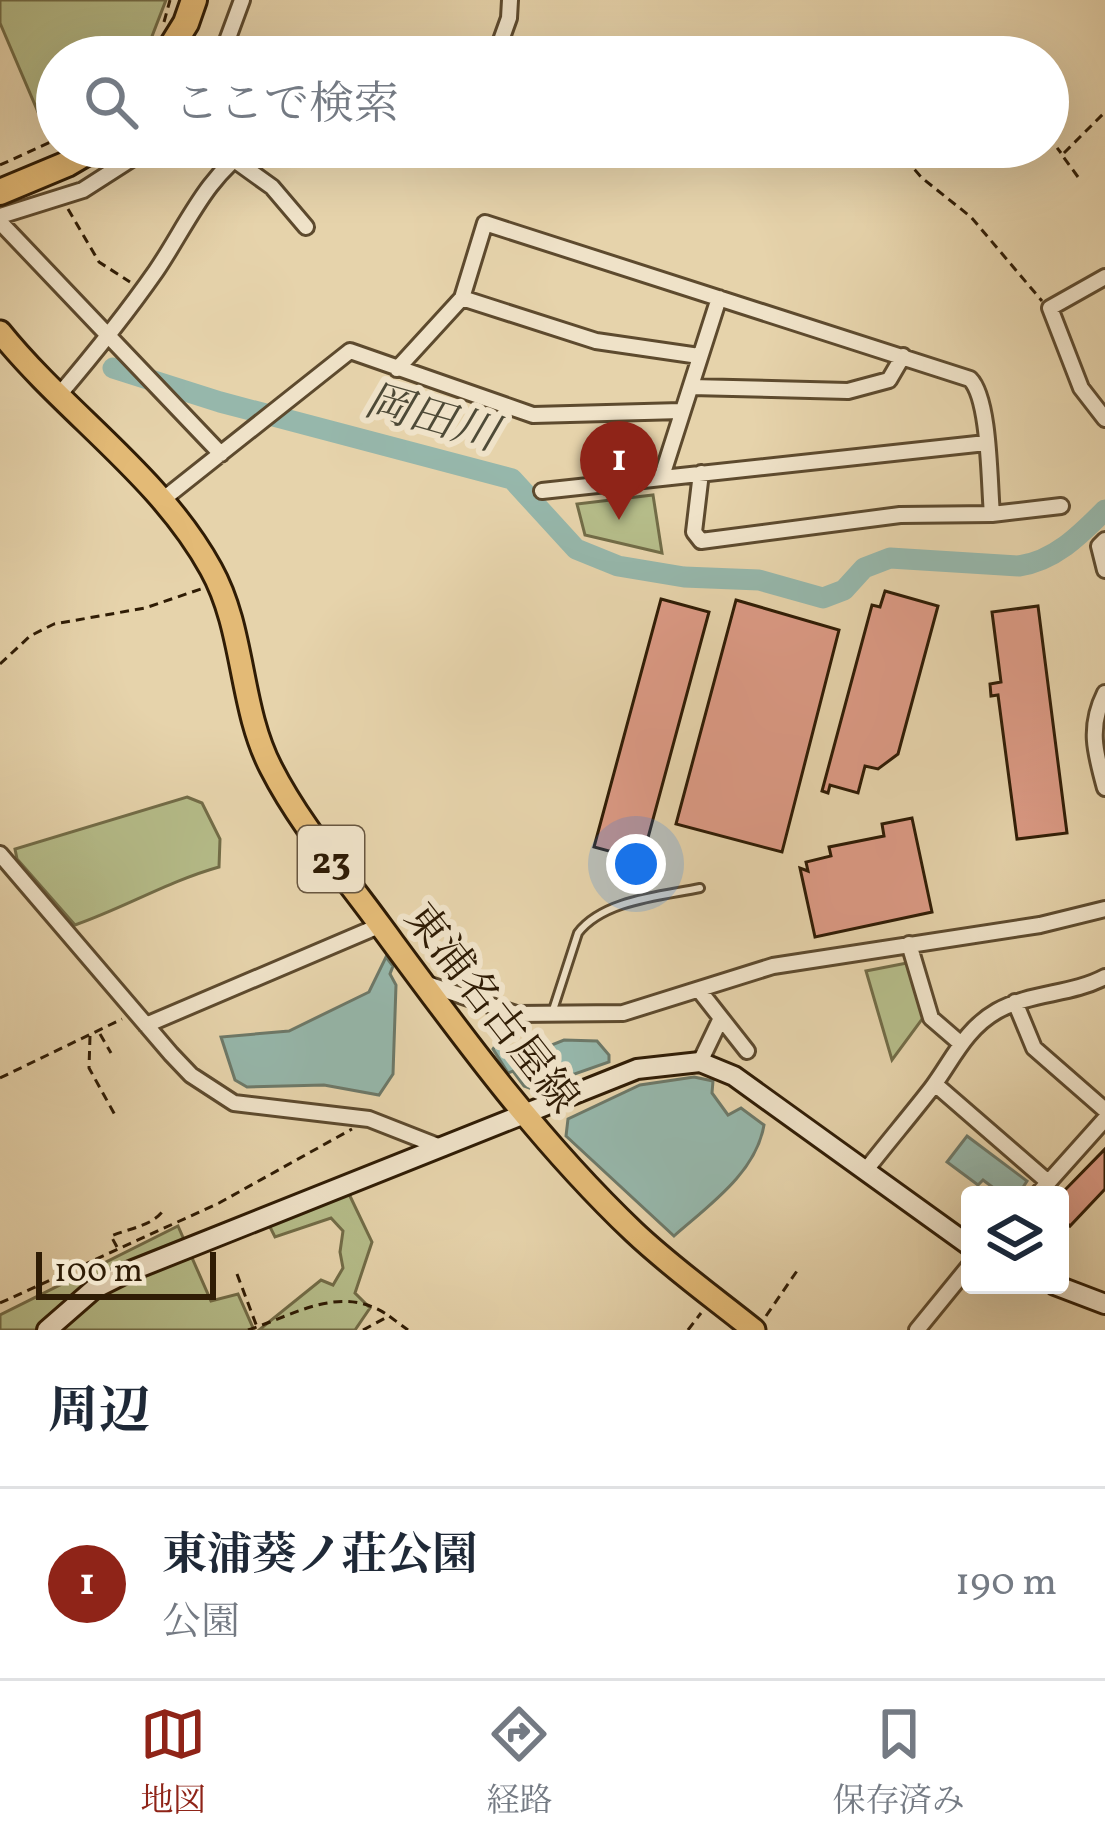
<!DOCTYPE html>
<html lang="ja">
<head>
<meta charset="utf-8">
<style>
  :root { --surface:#fff; --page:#f2f2f3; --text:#1f2937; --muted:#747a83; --line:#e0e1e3; --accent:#8f2418 }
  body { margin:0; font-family:Vollkorn,"Noto Serif JP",serif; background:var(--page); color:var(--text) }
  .controls { position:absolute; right:36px; bottom:36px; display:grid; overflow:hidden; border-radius:12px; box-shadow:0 12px 48px #0002 }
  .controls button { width:108px; height:108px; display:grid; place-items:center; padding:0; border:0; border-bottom:3px solid var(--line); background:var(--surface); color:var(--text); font:60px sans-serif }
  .scale { position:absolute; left:36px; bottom:30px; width:180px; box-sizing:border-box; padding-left:12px; border:6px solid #2f1c05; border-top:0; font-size:33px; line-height:42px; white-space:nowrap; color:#2f1c05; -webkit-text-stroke:9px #efe2c8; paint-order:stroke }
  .you { position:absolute; left:636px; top:864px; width:42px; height:42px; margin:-30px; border:9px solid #fff; border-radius:50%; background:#1a73e8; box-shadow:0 0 0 18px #1a73e833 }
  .badge { display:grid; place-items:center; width:78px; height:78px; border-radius:50%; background:var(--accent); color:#fff; font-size:39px; font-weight:700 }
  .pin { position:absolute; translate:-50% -99px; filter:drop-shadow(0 3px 6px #0008) }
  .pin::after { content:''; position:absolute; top:63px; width:42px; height:36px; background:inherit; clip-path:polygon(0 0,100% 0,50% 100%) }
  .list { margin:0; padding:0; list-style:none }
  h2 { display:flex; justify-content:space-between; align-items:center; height:156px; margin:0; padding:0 48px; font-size:51px }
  h2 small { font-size:39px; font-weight:400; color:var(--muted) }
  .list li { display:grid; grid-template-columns:78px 1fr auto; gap:36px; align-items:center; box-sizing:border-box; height:192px; padding:0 48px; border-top:3px solid var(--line) }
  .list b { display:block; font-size:45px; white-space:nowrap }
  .list p { margin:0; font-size:39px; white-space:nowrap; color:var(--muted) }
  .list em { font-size:39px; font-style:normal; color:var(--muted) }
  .icon { flex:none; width:66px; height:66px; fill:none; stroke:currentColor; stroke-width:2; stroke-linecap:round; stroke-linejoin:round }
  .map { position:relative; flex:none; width:1105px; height:1330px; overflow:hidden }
  .search { position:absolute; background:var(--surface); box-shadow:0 12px 48px #0002; left:36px; right:36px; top:36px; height:132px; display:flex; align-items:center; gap:30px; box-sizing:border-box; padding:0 42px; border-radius:66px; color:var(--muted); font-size:45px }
  .sheet { height:348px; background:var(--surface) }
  nav { display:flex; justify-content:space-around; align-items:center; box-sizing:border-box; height:168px; border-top:3px solid var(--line); background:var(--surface); font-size:33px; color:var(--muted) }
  nav a { display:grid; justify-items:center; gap:6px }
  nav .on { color:var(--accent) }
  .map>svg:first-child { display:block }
  .green { fill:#b5bc89; stroke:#726c47; stroke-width:3 }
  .water { fill:#96b7ab; stroke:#6d7969; stroke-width:3 }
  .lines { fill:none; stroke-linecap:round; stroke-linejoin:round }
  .river { stroke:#96b7ab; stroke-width:21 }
  .building { fill:#dc9a85; stroke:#2f1c05; stroke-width:3 }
  .lane-casing { stroke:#5d4a2e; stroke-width:12 }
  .street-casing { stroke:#5d4a2e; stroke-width:20 }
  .secondary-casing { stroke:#2f1c05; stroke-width:24 }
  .primary-casing { stroke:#2f1c05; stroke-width:27 }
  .highway-casing { stroke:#2f1c05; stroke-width:30 }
  .path { stroke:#2f1c05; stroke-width:3; stroke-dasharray:9 6; stroke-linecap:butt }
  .lane { stroke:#efe2c8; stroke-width:6 }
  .street { stroke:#efe2c8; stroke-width:14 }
  .secondary { stroke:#efe2c8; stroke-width:18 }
  .primary { stroke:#e3ba76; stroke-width:21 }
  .highway { stroke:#e3ba76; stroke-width:24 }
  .labels { text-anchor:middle; stroke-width:12; stroke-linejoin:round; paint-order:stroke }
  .shield { fill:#efe2c8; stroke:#695740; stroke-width:3 }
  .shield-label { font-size:39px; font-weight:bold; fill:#2f1c05 }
  .street-label { font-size:42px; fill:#2f1c05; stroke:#efe2c8 }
  .water-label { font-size:45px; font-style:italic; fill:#4e4a37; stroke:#efe2c8 }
</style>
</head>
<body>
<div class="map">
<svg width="1105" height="1330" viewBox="0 0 1105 1330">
  <rect width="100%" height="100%" fill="#e6d3ab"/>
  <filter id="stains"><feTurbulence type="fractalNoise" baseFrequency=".00167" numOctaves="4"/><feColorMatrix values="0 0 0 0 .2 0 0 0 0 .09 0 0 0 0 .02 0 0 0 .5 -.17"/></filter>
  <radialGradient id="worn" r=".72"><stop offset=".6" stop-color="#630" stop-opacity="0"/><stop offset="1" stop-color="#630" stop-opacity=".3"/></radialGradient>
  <path class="green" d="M0,0H166L144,57H57V129L47,133L0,23Z
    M653,495L662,553L585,535L577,504Z
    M187,797L202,803L220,839L219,867C169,881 124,908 75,925L17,859L15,849Z
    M912,962L923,1018L892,1060L866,971Z
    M349,1194L372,1242L355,1293L370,1308L355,1330H259L321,1280L333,1285L343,1268L340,1252L343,1231L331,1218L275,1237L269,1225Z
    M178,1226L211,1301L238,1294L254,1330H0V1315Z"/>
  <path class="water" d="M386,957L393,966L390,974L396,985L393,1074L379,1095L324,1085L247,1087L235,1080L221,1037L289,1031L369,992Z
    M564,1040L597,1041L609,1055V1062L532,1089L524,1086L513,1071L508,1073L493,1049L495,1046L522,1057Z
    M694,1077L713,1081L712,1093L728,1115L741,1108L764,1125C756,1173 708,1206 674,1236L566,1136L568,1119L640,1085Z
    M967,1136L1027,1181L1018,1195H1003L983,1180L978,1185L947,1162Z"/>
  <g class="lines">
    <path class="river" d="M113,368L220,402L512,479L576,549L618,566L684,577L759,580L823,598L844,590L864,568L890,558L1019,566C1055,561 1081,534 1105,510"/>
  </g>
  <path class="building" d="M885,591L938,606L898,754L878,769L865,766L858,793L830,785L828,793L822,791L872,605L880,607Z
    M661,599L709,612L642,860L594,847Z
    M736,600L839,630L782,852L676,824Z
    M1038,606L1067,833L1017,839L998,695L991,696L990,684L1001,682L992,612Z
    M912,818L932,912L815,937L800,868L808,871L806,862L831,856L829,847L884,836L882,824Z
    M1105,1149V1189L1070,1226L1060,1216V1195Z"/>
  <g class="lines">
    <defs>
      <path id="lane" d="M552,1013L578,933C603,900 661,896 700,888"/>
      <path id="street" d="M221,57L242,0
        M495,57L509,18L510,0
        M227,147L233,159L272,187L306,227
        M0,216L83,190L150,147
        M0,222L221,454
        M1105,277L1050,308L1081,388L1105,419
        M462,298L596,341L699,356
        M397,369L462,298L485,223L970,379C990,399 989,483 992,514L900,515L701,541L694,532L701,473
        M691,387L848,391L889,380L903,356
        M59,395C93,355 126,314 156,271C186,227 206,176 251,147
        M662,476L719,298
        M542,491L986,443
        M161,501L350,351L533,415L681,411
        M992,514L1061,506
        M1105,540L1099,546L1105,570
        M1105,693C1088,727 1095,752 1105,788
        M0,854L171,1054L191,1075L234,1103L369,1119L443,1148
        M909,944L931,1018L960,1043
        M427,984L516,1014L623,1013L773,966L1040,925L1105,909
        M699,990L721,1018L700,1062
        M1015,1002L1034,1048L1105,1110
        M721,1018L747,1051
        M146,1025L381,925
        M935,1084L1048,1182
        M866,1170C887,1143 910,1116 931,1089C952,1061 965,1029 997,1011C1031,992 1071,995 1105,977
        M1037,1195L1105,1119
        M917,1330L970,1265"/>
      <path id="secondary" d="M1055,1285L1105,1304
        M47,1330L94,1289L128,1272L637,1069L700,1062L734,1076L970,1246"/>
      <path id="primary" d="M0,332C66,414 160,476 211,569C245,630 239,706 271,768C300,825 343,874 380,925C459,1032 537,1140 634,1232C671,1267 714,1298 754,1330"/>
      <path id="highway" d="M165,57L186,23L194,0
        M0,192L67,164L96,147"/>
    </defs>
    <use href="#lane" class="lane-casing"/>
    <use href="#street" class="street-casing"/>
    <use href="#secondary" class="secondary-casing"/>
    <use href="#primary" class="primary-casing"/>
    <use href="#highway" class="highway-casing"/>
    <path class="path" d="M164,22L170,0
      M1048,136L1061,153
      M895,147L922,178L971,217L1042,301
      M0,165L57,139
      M1078,177L1062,155L1105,112
      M68,209L99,262L130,282
      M0,664L30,636L54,624L145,608L201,589
      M100,1034L111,1053
      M90,1036L89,1068L115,1115
      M0,1078L122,1019
      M117,1247L111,1236C130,1228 154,1226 165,1208
      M237,1274L257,1327
      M0,1303L219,1203L352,1129
      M766,1316L799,1268
      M248,1330C297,1314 342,1283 389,1316
      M363,1330L389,1316L408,1330
      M688,1330L701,1313"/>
    <use href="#lane" class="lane"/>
    <use href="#street" class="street"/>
    <use href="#secondary" class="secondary"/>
    <use href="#primary" class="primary"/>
    <use href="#highway" class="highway"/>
  </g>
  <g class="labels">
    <rect class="shield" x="298" y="826" width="66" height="66" rx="9"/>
    <g class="shield-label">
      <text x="331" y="873">23</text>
    </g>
    <g class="street-label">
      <text transform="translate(493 1007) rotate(52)" y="15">東浦名古屋線</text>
    </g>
    <g class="water-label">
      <text transform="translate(432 416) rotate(16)" y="16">岡田川</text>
    </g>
  </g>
  <rect width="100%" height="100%" filter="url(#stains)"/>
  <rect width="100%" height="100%" fill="url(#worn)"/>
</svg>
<div class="controls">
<button><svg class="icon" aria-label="layers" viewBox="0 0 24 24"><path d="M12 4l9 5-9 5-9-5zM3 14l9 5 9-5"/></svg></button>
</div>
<div class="scale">100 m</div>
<div class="you"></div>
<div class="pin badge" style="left:619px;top:520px">1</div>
<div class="search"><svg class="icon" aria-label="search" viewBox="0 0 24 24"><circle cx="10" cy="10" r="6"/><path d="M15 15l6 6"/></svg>ここで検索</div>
</div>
<section class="sheet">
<h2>周辺<small></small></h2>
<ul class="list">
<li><span class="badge">1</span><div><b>東浦葵ノ荘公園</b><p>公園</p></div><em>190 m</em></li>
</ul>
</section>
<nav>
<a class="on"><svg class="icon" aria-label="map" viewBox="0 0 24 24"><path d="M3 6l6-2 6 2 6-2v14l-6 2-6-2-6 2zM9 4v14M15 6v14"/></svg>地図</a>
<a><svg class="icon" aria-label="directions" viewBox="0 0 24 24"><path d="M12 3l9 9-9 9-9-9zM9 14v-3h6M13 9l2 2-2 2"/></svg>経路</a>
<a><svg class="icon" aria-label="saved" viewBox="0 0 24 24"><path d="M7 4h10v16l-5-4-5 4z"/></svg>保存済み</a>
</nav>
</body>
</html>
